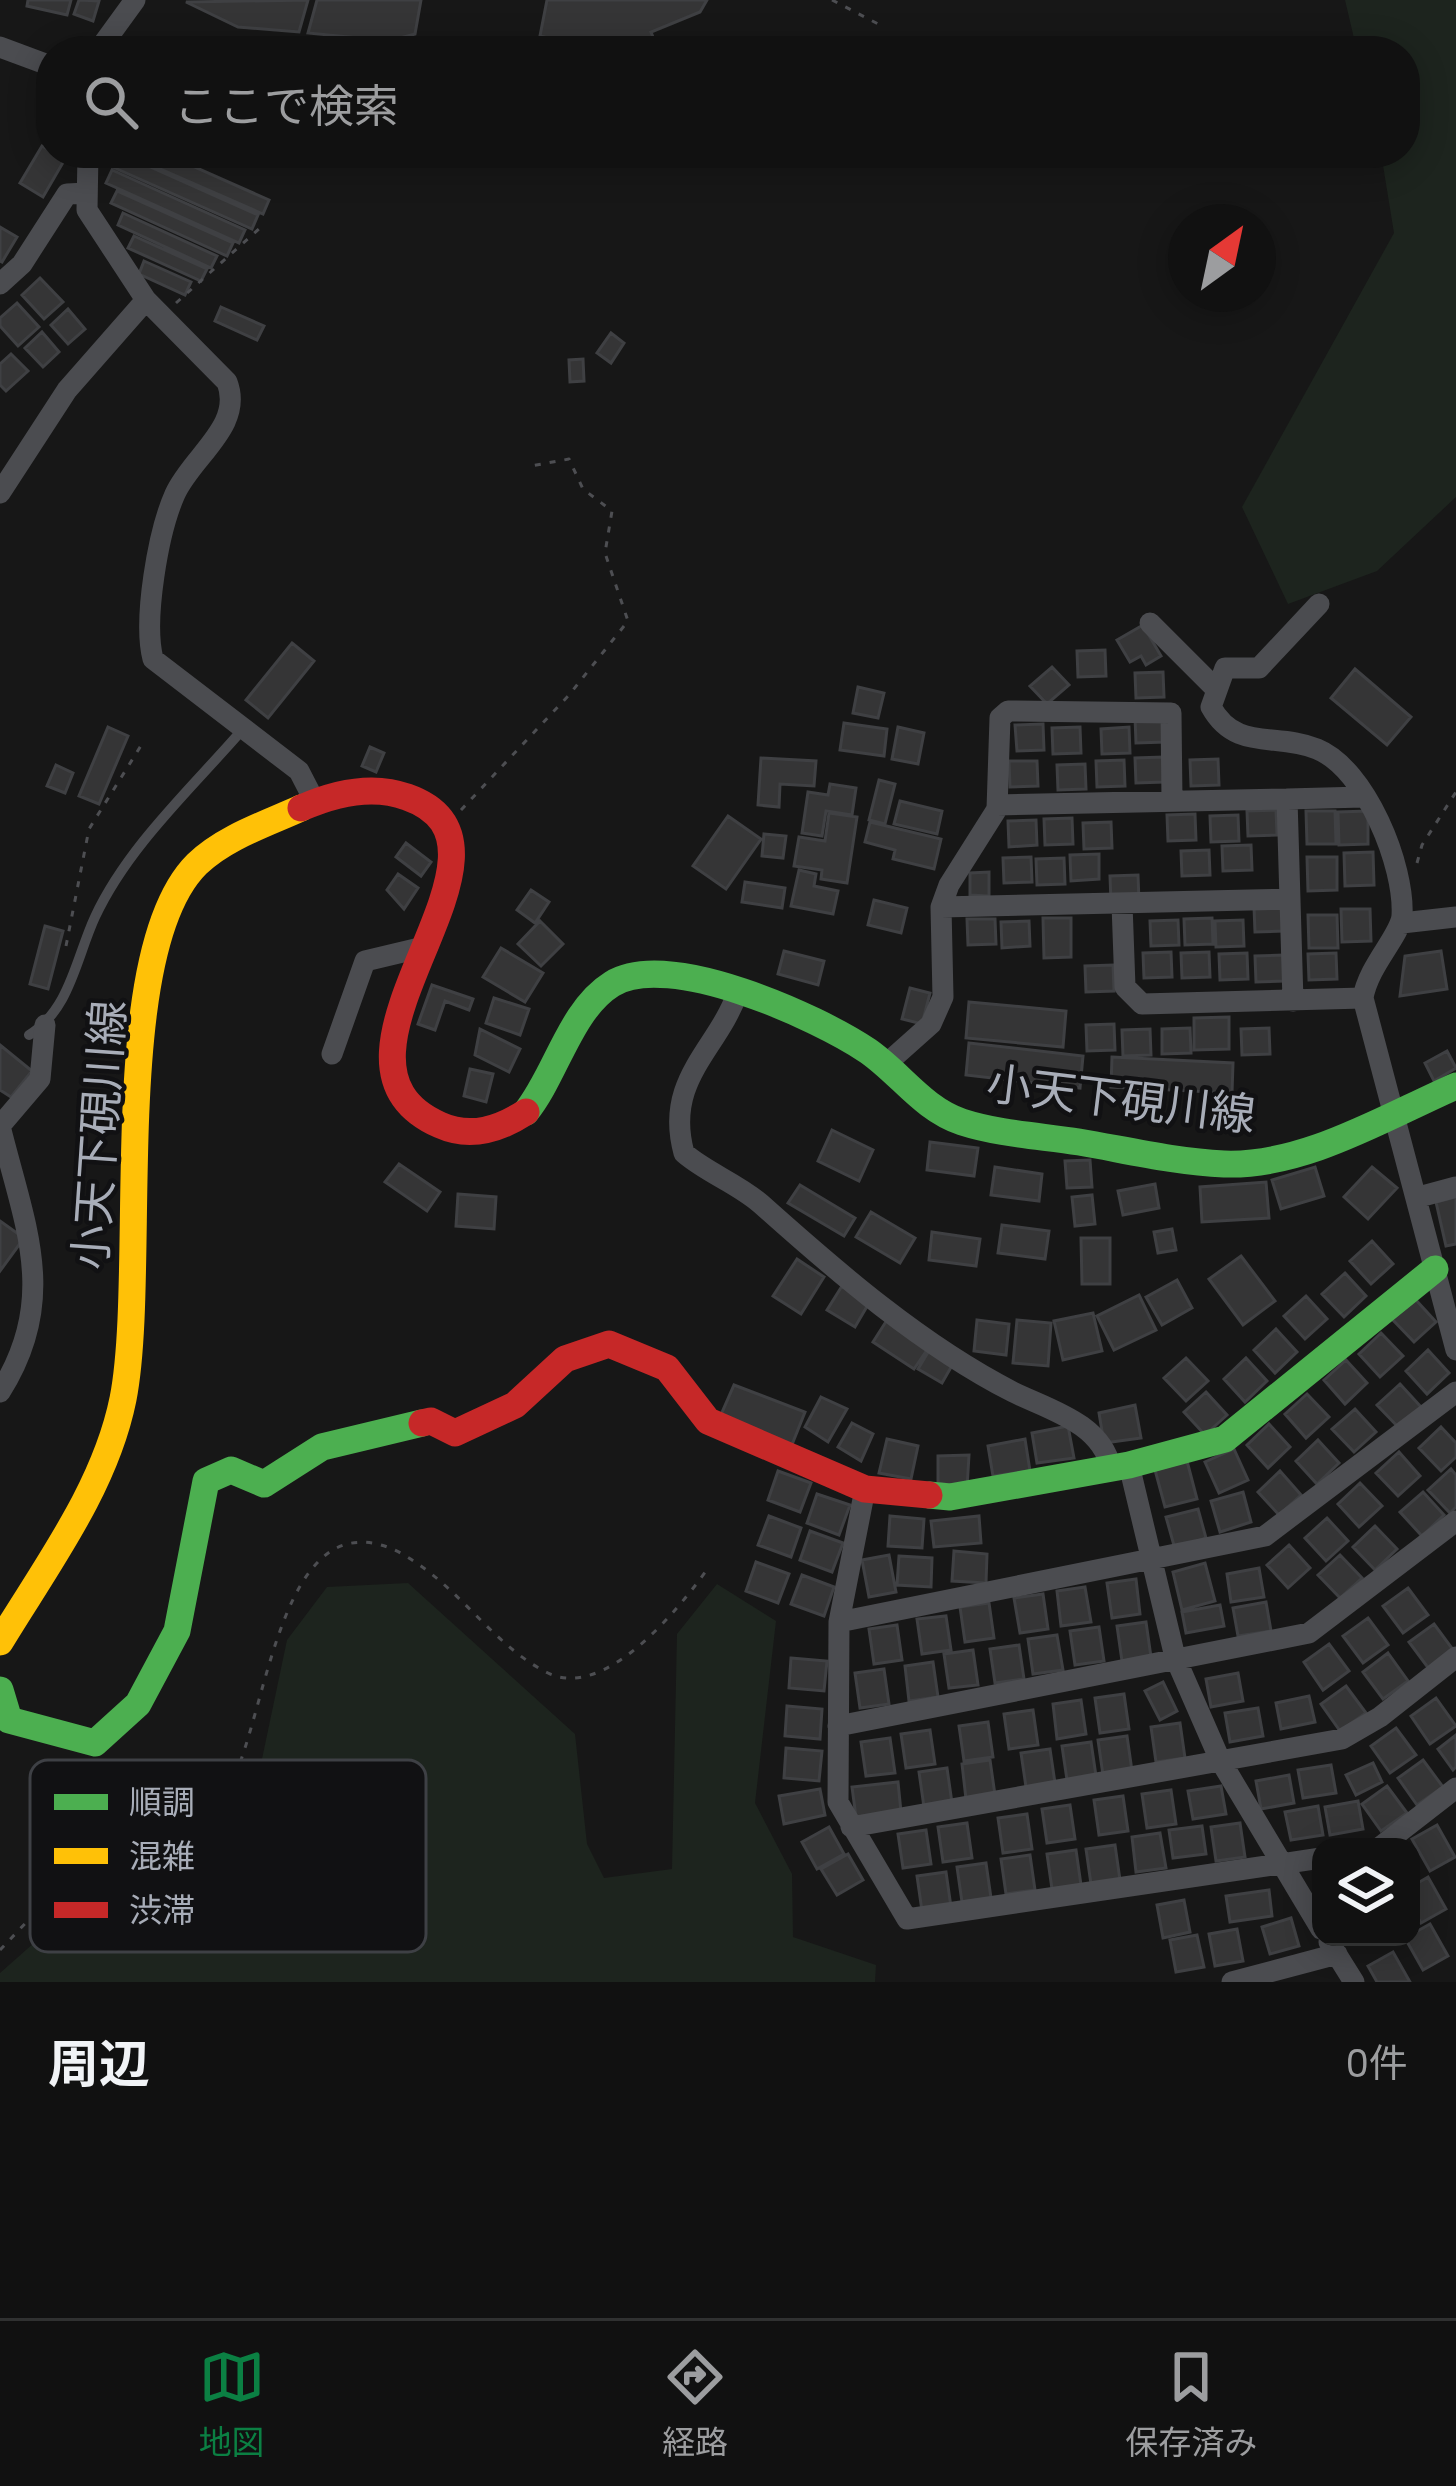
<!DOCTYPE html>
<html lang="ja">
<head>
<meta charset="utf-8">
<style>
  :root { --surface:#111; --page:#1a1a1a; --text:#f1f3f6; --muted:#9c9d9f; --line:#303131; --accent:#0b8043 }
  body { margin:0; font-family:"Exo 2","Noto Sans JP",sans-serif; background:var(--page); color:var(--text) }
  .controls { position:absolute; right:36px; bottom:36px; display:grid; overflow:hidden; border-radius:24px; box-shadow:0 6px 30px #0003 }
  .controls button { width:108px; height:108px; display:grid; place-items:center; padding:0; border:0; border-bottom:3px solid var(--line); background:var(--surface); color:var(--text); font:60px sans-serif }
  .compass { position:absolute; left:1168px; top:204px; width:108px; height:108px; border-radius:50%; background:var(--surface); box-shadow:0 6px 30px #0003; rotate:33deg }
  .list { margin:0; padding:0; list-style:none }
  h2 { display:flex; justify-content:space-between; align-items:center; height:156px; margin:0; padding:0 48px; font-size:51px }
  h2 small { font-size:39px; font-weight:400; color:var(--muted) }
  .icon { flex:none; width:66px; height:66px; fill:none; stroke:currentColor; stroke-width:2; stroke-linecap:round; stroke-linejoin:round }
  .map { position:relative; flex:none; width:1456px; height:1982px; overflow:hidden }
  .search { position:absolute; background:var(--surface); box-shadow:0 6px 30px #0003; left:36px; right:36px; top:36px; height:132px; display:flex; align-items:center; gap:30px; box-sizing:border-box; padding:0 42px; border-radius:48px; color:var(--muted); font-size:45px }
  .sheet { height:336px; background:var(--surface) }
  nav { display:flex; justify-content:space-around; align-items:center; box-sizing:border-box; height:168px; border-top:3px solid var(--line); background:var(--surface); font-size:33px; color:var(--muted) }
  nav a { display:grid; justify-items:center; gap:6px }
  nav .on { color:var(--accent) }
  .map>svg:first-child { display:block }
  .green { fill:#1d241e }
  .building { fill:#353536; stroke:#3f4043; stroke-width:3 }
  .lines { fill:none; stroke-linecap:round; stroke-linejoin:round }
  .path { stroke:#4d4e52; stroke-width:3; stroke-dasharray:6 9; stroke-linecap:butt }
  .lane { stroke:#4b4c50; stroke-width:10 }
  .street { stroke:#4b4c50; stroke-width:21 }
  .fast { stroke:#4caf50; stroke-width:27 }
  .slow { stroke:#ffc107; stroke-width:27 }
  .jam { stroke:#c62828; stroke-width:27 }
  .labels { text-anchor:middle; stroke-width:9; stroke-linejoin:round; paint-order:stroke }
  .street-label { font-size:45px; fill:#a8adb8; stroke:#111113 }
  .key { fill:#111113; stroke:#3e4045; stroke-width:3 }
  .key-label { font-size:33px; fill:#a8adb8 }
</style>
</head>
<body>
<div class="map">
<svg width="1456" height="1982" viewBox="0 0 1456 1982">
  <rect width="100%" height="100%" fill="#171717"/>
  <path class="green" d="M1345,0H1456V497L1377,571L1288,604L1242,507L1394,233L1381,153H1405V51H1357Z
    M408,1583L575,1734L587,1844L604,1878L672,1869L677,1634L717,1584L776,1621L755,1803L792,1874L793,1937L876,1965L875,1982H0V1973L113,1873L191,1842L258,1778L287,1640L327,1587Z"/>
  <path class="building" d="M28,0H71L67,15L27,6Z
    M79,0L99,1L93,21L74,14Z
    M308,0L299,32L238,27L186,2Z
    M317,0H421L415,34L389,41L308,33Z
    M547,0H707L700,12L651,32L656,45L641,51H608L586,38L567,43L540,36Z
    M42,146L65,159L43,197L20,183Z
    M111,153H119L258,215L252,229L106,164Z
    M124,153H163L269,200L263,214Z
    M112,170L245,230L239,243L106,183Z
    M117,191L233,243L227,256L111,203Z
    M123,213L217,256L211,268L118,225Z
    M0,227L17,237L2,262L0,261Z
    M134,236L207,269L201,281L128,248Z
    M144,261L191,282L185,295L139,274Z
    M40,278L63,302L44,319L22,295Z
    M17,303L39,327L18,346L0,326V318Z
    M221,307L264,326L257,340L215,321Z
    M68,309L85,329L68,344L51,325Z
    M42,332L59,352L43,367L25,348Z
    M611,333L624,343L611,363L597,353Z
    M11,354L28,371L6,391L0,385V364Z
    M583,359L584,381L570,382L569,360Z
    M1143,625L1161,656L1146,665L1141,656L1130,662L1117,640Z
    M292,643L314,661L268,718L246,700Z
    M1105,650L1106,676L1078,677L1077,651Z
    M1052,667L1069,685L1047,704L1030,686Z
    M1355,669L1411,717L1387,745L1331,698Z
    M1163,672L1164,697L1136,698L1135,673Z
    M858,687L884,693L878,718L853,713Z
    M1164,716L1165,742L1136,743L1135,717Z
    M844,723L887,729L884,756L840,750Z
    M1043,724L1044,750L1017,751L1015,725Z
    M108,727L128,736L99,804L79,796Z
    M898,727L924,733L918,764L892,759Z
    M1080,727L1081,753L1053,754L1052,728Z
    M1129,727L1130,753L1102,754L1101,729Z
    M370,747L384,753L376,772L362,766Z
    M1163,757L1164,782L1136,783L1135,758Z
    M761,758L816,761L814,786L780,784L779,807L758,805Z
    M1218,759L1219,785L1191,786L1190,760Z
    M1124,760L1125,786L1097,787L1096,761Z
    M1009,761H1037L1038,786L1010,787Z
    M1085,764L1086,789L1058,790L1057,765Z
    M56,765L73,773L65,793L47,786Z
    M879,780L895,784L885,824L869,820Z
    M830,784L856,788L852,815L826,811L822,836L802,833L808,792L828,795Z
    M900,801L942,811L937,834L894,824Z
    M1276,810L1277,835L1248,836L1247,811Z
    M1306,811H1335L1336,844H1307Z
    M1368,811V844L1339,845L1338,812Z
    M829,813L857,817L847,883L821,879L822,870L794,866L799,837L825,841Z
    M1195,814L1196,840L1168,841L1167,815Z
    M1238,815L1239,841L1211,842L1210,816Z
    M728,816L761,839L726,889L693,866Z
    M1072,818L1073,844L1045,845L1044,819Z
    M1036,820L1037,845L1009,847L1008,821Z
    M870,822L941,839L934,869L893,859L895,850L865,842Z
    M1111,822L1112,848L1084,849L1083,823Z
    M764,834L786,836L783,858L762,856Z
    M406,843L431,862L421,876L396,857Z
    M1251,845L1252,870L1223,871L1222,846Z
    M1209,850L1210,875L1182,876L1181,851Z
    M1373,852L1374,885L1345,886L1344,853Z
    M1099,854V879L1071,881L1070,855Z
    M1031,857L1032,882L1004,883L1003,858Z
    M1307,857H1337V890L1308,891Z
    M1064,858L1065,884L1037,885L1036,859Z
    M799,870L816,874L814,886L838,891L833,914L791,906Z
    M989,872V896L970,895V873Z
    M398,874L418,888L404,909L387,890Z
    M1138,875L1139,901L1111,902L1110,876Z
    M745,882L785,888L782,908L742,902Z
    M531,890L549,902L535,923L517,910Z
    M874,900L907,908L901,933L868,925Z
    M1282,906L1283,931L1255,932L1254,907Z
    M1341,909H1370L1371,941L1342,942Z
    M1308,915H1337L1338,948H1309Z
    M1043,918H1071V957L1044,958Z
    M1212,918L1213,944L1185,945L1184,919Z
    M967,919H995L996,944L968,945Z
    M1178,920L1179,945L1151,946L1150,921Z
    M1243,920L1244,946L1216,947L1215,921Z
    M540,921L563,944L541,966L518,944Z
    M1029,921L1030,946L1002,948L1001,922Z
    M45,926L63,931L48,989L30,984Z
    M501,948L543,973L525,1002L483,977Z
    M784,951L824,961L818,985L778,974Z
    M1441,951L1447,989L1400,996L1405,956Z
    M1171,952L1172,977L1144,978L1143,953Z
    M1209,952L1210,977L1182,978L1181,953Z
    M1247,953L1248,979L1220,980L1219,954Z
    M1336,953L1337,979L1309,980L1308,954Z
    M1283,955L1284,981L1256,982L1255,956Z
    M1113,965L1114,991L1086,992L1085,966Z
    M432,985L473,999L469,1010L445,1001L435,1030L418,1024Z
    M910,988L930,993L922,1024L902,1019Z
    M494,998L529,1009L520,1035L486,1023Z
    M969,1002L1066,1011L1063,1047L966,1038Z
    M1229,1017V1049L1194,1050V1018Z
    M1114,1024L1115,1050L1087,1051L1086,1025Z
    M1190,1028L1191,1053L1162,1054V1029Z
    M1269,1028L1270,1054L1242,1055L1241,1029Z
    M480,1029L520,1049L509,1072L475,1055Z
    M1150,1029L1151,1055L1123,1056L1122,1030Z
    M969,1043L1083,1056L1080,1088L966,1075Z
    M0,1045L32,1071L11,1097L0,1090Z
    M1447,1051L1456,1068L1434,1081L1425,1063Z
    M1112,1057L1233,1063L1232,1093L1111,1087Z
    M470,1069L493,1074L486,1102L464,1096Z
    M832,1130L873,1150L859,1181L818,1161Z
    M930,1142L978,1148L974,1176L927,1170Z
    M1090,1160L1092,1187L1067,1188L1065,1161Z
    M399,1164L440,1192L427,1211L385,1182Z
    M995,1167L1042,1174L1039,1201L991,1195Z
    M1315,1167L1324,1196L1281,1209L1272,1180Z
    M1372,1167L1397,1188L1368,1219L1344,1197Z
    M1266,1182L1269,1218L1202,1222L1200,1187Z
    M1155,1184L1159,1208L1123,1215L1118,1191Z
    M800,1185L855,1218L844,1236L788,1203Z
    M458,1194L496,1197L494,1229L456,1226Z
    M1092,1195L1095,1224L1075,1226L1072,1197Z
    M1456,1197V1244L1446,1246L1436,1202Z
    M871,1212L915,1238L900,1263L856,1237Z
    M0,1221L24,1238L0,1271Z
    M1002,1225L1049,1231L1045,1259L998,1253Z
    M1172,1229L1176,1250L1158,1253L1154,1232Z
    M932,1232L980,1239L976,1266L929,1260Z
    M1081,1238H1110V1284H1082Z
    M1372,1241L1393,1264L1371,1284L1350,1261Z
    M1241,1256L1275,1301L1243,1325L1209,1279Z
    M797,1259L824,1277L801,1314L773,1296Z
    M1345,1273L1366,1296L1344,1317L1322,1294Z
    M1177,1280L1192,1308L1162,1325L1146,1297Z
    M842,1286L869,1303L855,1327L827,1310Z
    M1139,1295L1156,1330L1114,1350L1097,1316Z
    M1306,1296L1327,1319L1305,1339L1284,1316Z
    M1415,1299L1436,1322L1414,1342L1392,1319Z
    M1093,1313L1102,1351L1063,1360L1054,1321Z
    M887,1320L929,1347L914,1369L873,1342Z
    M977,1320L1009,1324L1006,1355L974,1351Z
    M1017,1320L1051,1323L1048,1366L1013,1363Z
    M1276,1329L1297,1352L1275,1373L1254,1350Z
    M1381,1333L1403,1356L1380,1377L1359,1354Z
    M930,1349L954,1362L942,1383L918,1369Z
    M1428,1350L1449,1373L1427,1394L1406,1371Z
    M1186,1358L1208,1381L1186,1401L1164,1378Z
    M1246,1358L1267,1381L1245,1402L1224,1379Z
    M1346,1360L1367,1383L1345,1404L1324,1380Z
    M1400,1384L1421,1407L1399,1428L1377,1405Z
    M734,1385L805,1412L791,1447L720,1417Z
    M1206,1392L1227,1415L1205,1435L1184,1412Z
    M1307,1394L1329,1417L1306,1438L1285,1414Z
    M821,1397L847,1409L828,1442L805,1427Z
    M1135,1405L1141,1438L1104,1443L1099,1413Z
    M1355,1409L1376,1432L1354,1452L1332,1429Z
    M852,1423L873,1434L861,1461L838,1447Z
    M1269,1424L1290,1447L1268,1468L1247,1445Z
    M1068,1426L1074,1458L1037,1463L1032,1433Z
    M1441,1427L1456,1443V1457L1441,1471L1419,1448Z
    M887,1439L918,1446L911,1479L879,1473Z
    M1025,1439L1030,1471L993,1476L988,1446Z
    M1318,1440L1339,1463L1317,1484L1296,1461Z
    M1234,1449L1248,1480L1219,1493L1205,1462Z
    M1399,1452L1420,1476L1398,1496L1376,1473Z
    M969,1455L967,1488L938,1483V1456Z
    M1187,1461L1197,1499L1165,1507L1155,1470Z
    M1451,1469L1456,1475V1507L1450,1513L1428,1490Z
    M778,1471L811,1483L800,1512L768,1500Z
    M1280,1471L1301,1495L1279,1515L1258,1492Z
    M1360,1483L1382,1506L1359,1527L1338,1504Z
    M1243,1492L1251,1522L1220,1532L1211,1501Z
    M1423,1492L1444,1515L1422,1536L1400,1512Z
    M817,1494L850,1505L839,1535L807,1523Z
    M1198,1509L1206,1538L1175,1549L1166,1517Z
    M769,1516L801,1528L791,1557L758,1545Z
    M890,1516L924,1519L922,1548L888,1546Z
    M979,1516L981,1543L934,1547L931,1521Z
    M1327,1518L1348,1541L1326,1561L1305,1538Z
    M1375,1526L1397,1549L1375,1570L1353,1547Z
    M810,1531L843,1543L832,1572L800,1560Z
    M1289,1545L1310,1568L1288,1588L1267,1565Z
    M954,1551L987,1554L986,1583L952,1581Z
    M889,1555L896,1592L869,1597L862,1560Z
    M1340,1555L1362,1578L1340,1598L1318,1575Z
    M899,1556L932,1558L931,1587L897,1585Z
    M756,1562L789,1574L778,1603L746,1591Z
    M1205,1563L1215,1601L1182,1610L1173,1572Z
    M1259,1568L1264,1597L1231,1602L1227,1574Z
    M802,1575L834,1587L824,1616L791,1604Z
    M1136,1579L1140,1614L1112,1618L1107,1583Z
    M1085,1587L1091,1622L1061,1626L1057,1591Z
    M1408,1588L1428,1615L1403,1633L1383,1606Z
    M1043,1594L1048,1629L1020,1633L1014,1598Z
    M1266,1602L1271,1631L1238,1636L1233,1608Z
    M989,1603L994,1638L965,1642L960,1607Z
    M1220,1605L1224,1626L1186,1633L1182,1612Z
    M946,1616L951,1650L922,1654L917,1619Z
    M1368,1618L1388,1645L1363,1663L1343,1636Z
    M1146,1622L1151,1657L1122,1661L1117,1626Z
    M1434,1624L1454,1651L1429,1669L1409,1642Z
    M897,1625L902,1660L874,1664L869,1629Z
    M1099,1627L1104,1661L1075,1665L1070,1631Z
    M1057,1635L1063,1670L1033,1674L1028,1639Z
    M1329,1644L1349,1671L1323,1690L1304,1662Z
    M1019,1645L1024,1679L995,1683L990,1649Z
    M973,1650L978,1685L949,1688L944,1654Z
    M1388,1653L1408,1681L1383,1699L1363,1672Z
    M791,1658L827,1661L824,1691L789,1688Z
    M933,1662L938,1697L909,1701L905,1666Z
    M884,1669L889,1704L860,1708L855,1673Z
    M1238,1673L1243,1701L1211,1707L1206,1679Z
    M1163,1682L1177,1711L1160,1720L1145,1691Z
    M1346,1686L1366,1713L1340,1731L1321,1704Z
    M1124,1694L1129,1729L1100,1733L1095,1698Z
    M1309,1696L1315,1722L1281,1729L1276,1703Z
    M1436,1698L1456,1726L1430,1744L1411,1716Z
    M1081,1700L1086,1734L1057,1739L1053,1704Z
    M787,1706L822,1709L820,1739L785,1736Z
    M1258,1708L1263,1736L1230,1742L1225,1713Z
    M1033,1710L1038,1745L1009,1749L1004,1714Z
    M988,1722L993,1757L964,1761L959,1726Z
    M1180,1723L1185,1758L1156,1762L1151,1727Z
    M1396,1728L1416,1755L1390,1773L1371,1746Z
    M930,1730L935,1764L906,1768L901,1734Z
    M1456,1735V1767L1453,1770L1438,1749Z
    M1127,1736L1132,1771L1103,1775L1098,1740Z
    M890,1738L895,1773L866,1776L861,1742Z
    M1091,1742L1096,1776L1067,1780L1062,1746Z
    M786,1748L822,1751L819,1781L784,1778Z
    M1050,1749L1055,1783L1026,1787L1021,1753Z
    M990,1760L995,1795L966,1799L962,1764Z
    M1423,1760L1443,1787L1417,1805L1398,1778Z
    M1373,1763L1382,1782L1356,1795L1346,1775Z
    M1331,1765L1336,1793L1303,1798L1298,1770Z
    M947,1768L952,1803L924,1807L919,1772Z
    M1289,1775L1294,1803L1261,1809L1256,1781Z
    M898,1782L901,1812L856,1817L852,1787Z
    M1221,1786L1226,1814L1193,1819L1188,1791Z
    M1387,1786L1407,1813L1381,1831L1362,1804Z
    M820,1789L825,1815L784,1824L779,1796Z
    M1171,1790L1176,1824L1147,1828L1142,1794Z
    M1123,1796L1128,1831L1099,1835L1094,1800Z
    M1358,1801L1363,1829L1330,1835L1325,1807Z
    M1070,1805L1075,1839L1047,1843L1042,1809Z
    M1318,1806L1323,1835L1291,1840L1285,1812Z
    M1027,1814L1032,1849L1003,1853L998,1818Z
    M967,1823L972,1858L943,1862L938,1827Z
    M1240,1823L1245,1857L1216,1861L1211,1827Z
    M1437,1825L1455,1857L1430,1871L1412,1839Z
    M1202,1826L1206,1854L1173,1858L1169,1830Z
    M829,1827L844,1854L817,1869L802,1842Z
    M926,1830L931,1864L903,1868L898,1834Z
    M1160,1833L1166,1868L1136,1872L1132,1837Z
    M1115,1845L1120,1880L1091,1884L1086,1849Z
    M1076,1850L1081,1885L1052,1889L1047,1854Z
    M848,1854L863,1880L837,1895L821,1869Z
    M1030,1855L1035,1890L1006,1894L1001,1859Z
    M986,1863L991,1898L962,1902L957,1867Z
    M946,1872L951,1907L922,1911L917,1876Z
    M1428,1877L1446,1909L1421,1923L1411,1906V1887Z
    M1269,1890L1272,1916L1230,1922L1226,1896Z
    M1184,1900L1190,1932L1163,1938L1157,1905Z
    M1291,1918L1299,1946L1270,1954L1262,1927Z
    M1430,1924L1448,1956L1423,1970L1405,1938Z
    M1237,1929L1243,1961L1215,1966L1209,1934Z
    M1197,1935L1204,1967L1176,1972L1170,1940Z
    M1393,1952L1410,1982H1377L1368,1966Z"/>
  <g class="lines">
    <path class="path" d="M832,0L884,27
      M176,303L261,227
      M461,810L569,695L628,621L605,553L612,511L583,489L569,459L531,466
      M1417,863L1422,845L1456,792
      M66,946L89,829L142,744
      M0,1950C39,1909 80,1863 131,1837C163,1820 206,1826 227,1791C262,1734 273,1564 347,1544C372,1538 395,1548 415,1562C463,1593 497,1648 548,1673C604,1701 678,1610 706,1571"/>
    <path class="lane" d="M29,1035C70,1010 76,958 95,917C128,846 192,788 243,729"/>
    <path class="street" d="M0,47L51,66
      M98,51L135,0
      M88,153L87,210L146,300L227,382C244,426 192,456 175,494C158,532 143,620 153,659L299,771L315,802
      M0,284L22,264L67,194L87,193
      M0,493L67,390L146,300
      M1319,604L1259,668H1225L1211,707C1236,752 1276,732 1317,749C1366,769 1405,866 1402,916C1400,936 1368,966 1363,998L1456,1350
      M1150,623L1217,690
      M997,805L1287,799
      M1122,904L1125,987L1142,1004L1363,998
      M941,907L1290,899
      M1402,923L1456,917
      M737,994C717,1050 664,1080 684,1153C707,1173 737,1183 761,1204C837,1272 921,1345 1013,1392C1050,1410 1101,1423 1111,1468
      M1293,1001L1287,799L1363,797
      M332,1054L365,961L428,946
      M885,1065L931,1024L943,997L941,907L949,885L997,809L1000,718L1008,711L1171,713L1172,800
      M1419,1197L1456,1187
      M0,1392C60,1298 24,1224 0,1126L40,1079L45,1025
      M1129,1465L1175,1657L1220,1760L1321,1929
      M865,1489L839,1622L838,1802L907,1919L1321,1858
      M839,1622L1265,1536L1456,1392
      M838,1726L1309,1633L1456,1521
      M851,1827L1342,1739L1380,1717L1456,1657
      M1380,1847L1456,1788
      M1329,1942L1354,1982
      M1232,1982L1337,1954"/>
    <path class="fast" d="M526,1112C556,1075 570,1010 612,984C668,949 818,1017 868,1051C901,1074 923,1109 962,1122C999,1134 1041,1136 1079,1142C1126,1150 1176,1162 1224,1164C1304,1167 1385,1117 1456,1086
      M929,1495L950,1497L1129,1465L1225,1439L1435,1269
      M0,1690L9,1720L95,1743L138,1704L177,1631L206,1481L231,1470L264,1484L322,1447L422,1423"/>
    <path class="slow" d="M0,1642C46,1566 105,1488 123,1399C148,1272 107,953 197,864C225,837 266,824 301,808"/>
    <path class="jam" d="M301,808C335,793 372,784 407,797C549,847 292,1060 440,1125C471,1139 500,1129 526,1112
      M422,1423L431,1421L455,1433L515,1405L565,1359L609,1344L667,1368L708,1421L865,1489L929,1495"/>
  </g>
  <g class="labels">
    <g class="street-label">
      <text transform="translate(1121 1099) rotate(7)" y="16">小天下硯川線</text>
      <text transform="translate(99 1135) rotate(-86)" y="16">小天下硯川線</text>
    </g>
  </g>
  <rect x="30" y="1760" width="396" height="192" rx="18" class="key"/>
  <rect x="54" y="1794" width="54" height="16" fill="#4caf50"/>
  <rect x="54" y="1848" width="54" height="16" fill="#ffc107"/>
  <rect x="54" y="1902" width="54" height="16" fill="#c62828"/>
  <g class="key-label">
    <text x="129" y="1814">順調</text>
    <text x="129" y="1868">混雑</text>
    <text x="129" y="1922">渋滞</text>
  </g>
</svg>
<div class="controls">
<button><svg class="icon" aria-label="layers" viewBox="0 0 24 24"><path d="M12 4l9 5-9 5-9-5zM3 14l9 5 9-5"/></svg></button>
</div>
<svg class="compass" viewBox="-18 -18 36 36"><path d="M0-13l5 13h-10z" fill="#e53935"/><path d="M0 13l5-13h-10z" fill="#9c9d9f"/></svg>
<div class="search"><svg class="icon" aria-label="search" viewBox="0 0 24 24"><circle cx="10" cy="10" r="6"/><path d="M15 15l6 6"/></svg>ここで検索</div>
</div>
<section class="sheet">
<h2>周辺<small>0件</small></h2>
<ul class="list">
</ul>
</section>
<nav>
<a class="on"><svg class="icon" aria-label="map" viewBox="0 0 24 24"><path d="M3 6l6-2 6 2 6-2v14l-6 2-6-2-6 2zM9 4v14M15 6v14"/></svg>地図</a>
<a><svg class="icon" aria-label="directions" viewBox="0 0 24 24"><path d="M12 3l9 9-9 9-9-9zM9 14v-3h6M13 9l2 2-2 2"/></svg>経路</a>
<a><svg class="icon" aria-label="saved" viewBox="0 0 24 24"><path d="M7 4h10v16l-5-4-5 4z"/></svg>保存済み</a>
</nav>
</body>
</html>
